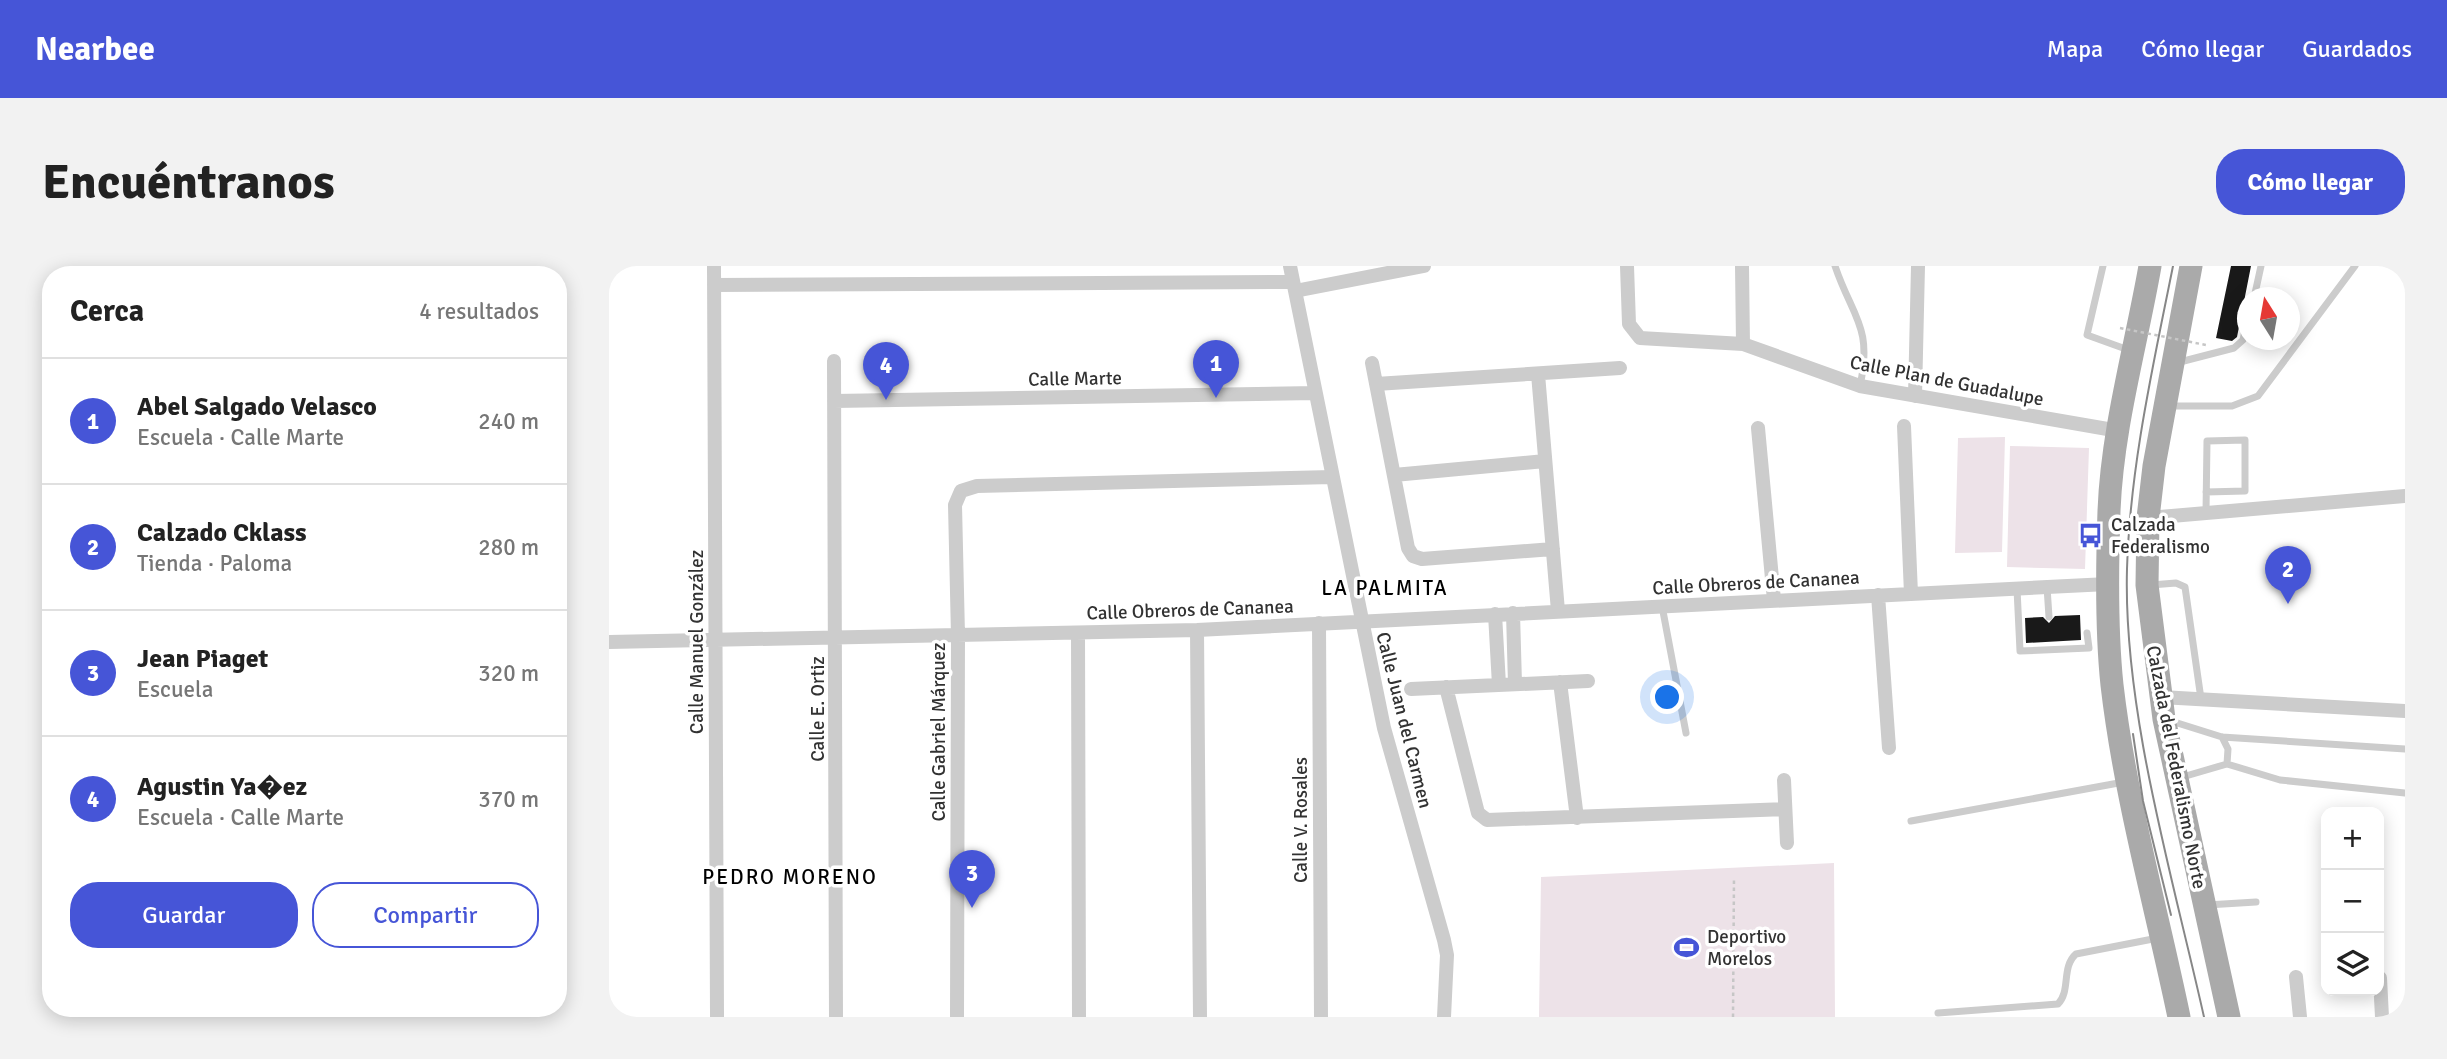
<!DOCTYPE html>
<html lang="es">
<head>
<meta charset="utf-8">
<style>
  :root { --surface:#fff; --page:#f2f2f2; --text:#222; --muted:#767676; --line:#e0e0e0; --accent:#4655d7 }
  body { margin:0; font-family:Signika,sans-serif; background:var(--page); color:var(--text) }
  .controls { position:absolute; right:21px; bottom:21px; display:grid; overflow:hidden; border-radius:14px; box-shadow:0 4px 18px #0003 }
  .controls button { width:63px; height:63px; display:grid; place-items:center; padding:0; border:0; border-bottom:2px solid var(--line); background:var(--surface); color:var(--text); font:35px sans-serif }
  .compass { position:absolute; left:1628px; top:21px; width:63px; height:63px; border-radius:50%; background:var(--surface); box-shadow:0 4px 18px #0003; rotate:349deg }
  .you { position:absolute; left:1059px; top:432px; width:24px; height:24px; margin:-18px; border:5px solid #fff; border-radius:50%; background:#1a73e8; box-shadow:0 0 0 10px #1a73e833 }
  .badge { display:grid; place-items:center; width:46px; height:46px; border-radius:50%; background:var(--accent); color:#fff; font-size:23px; font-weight:700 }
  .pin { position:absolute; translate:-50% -58px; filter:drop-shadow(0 2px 4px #0008) }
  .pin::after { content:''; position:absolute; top:37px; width:24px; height:21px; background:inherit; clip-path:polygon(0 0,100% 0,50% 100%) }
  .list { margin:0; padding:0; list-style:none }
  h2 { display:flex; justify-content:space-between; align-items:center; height:91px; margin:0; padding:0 28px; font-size:30px }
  h2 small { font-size:23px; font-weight:400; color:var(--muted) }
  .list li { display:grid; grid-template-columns:46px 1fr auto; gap:21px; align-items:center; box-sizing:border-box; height:126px; padding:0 28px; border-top:2px solid var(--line) }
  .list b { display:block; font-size:26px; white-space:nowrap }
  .list p { margin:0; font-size:23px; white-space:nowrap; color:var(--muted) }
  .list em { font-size:23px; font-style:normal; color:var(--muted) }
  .actions { display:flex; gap:14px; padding:21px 28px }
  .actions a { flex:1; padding:16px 0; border:2px solid var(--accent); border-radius:28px; text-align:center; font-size:24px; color:var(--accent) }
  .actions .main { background:var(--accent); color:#fff }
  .icon { flex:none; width:38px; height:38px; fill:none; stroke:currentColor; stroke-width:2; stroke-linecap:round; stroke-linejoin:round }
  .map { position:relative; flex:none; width:1796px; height:751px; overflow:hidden; border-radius:28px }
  header { display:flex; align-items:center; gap:42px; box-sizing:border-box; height:98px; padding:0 35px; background:var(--accent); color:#fff }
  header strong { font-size:33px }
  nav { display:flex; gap:38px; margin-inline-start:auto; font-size:24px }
  .intro { display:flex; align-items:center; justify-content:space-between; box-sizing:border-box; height:168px; padding:0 42px }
  h1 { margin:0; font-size:49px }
  .button { padding:18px 32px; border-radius:28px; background:var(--accent); color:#fff; font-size:24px; font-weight:700 }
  main { display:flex; gap:42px; padding:0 42px }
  aside { flex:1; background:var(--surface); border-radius:28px; box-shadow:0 4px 18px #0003 }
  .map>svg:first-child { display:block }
  .green { fill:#ede2e8 }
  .building { fill:#191919 }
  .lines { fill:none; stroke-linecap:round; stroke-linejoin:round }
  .path { stroke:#c6c6c6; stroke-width:2.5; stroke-dasharray:3.5 3.5; stroke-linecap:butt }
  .lane { stroke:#ccc; stroke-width:7 }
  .street { stroke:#ccc; stroke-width:14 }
  .primary { stroke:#aaa; stroke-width:23 }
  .tram { stroke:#878787; stroke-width:2 }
  .path-bridge { stroke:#c6c6c6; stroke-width:2.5; stroke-dasharray:3.5 3.5; stroke-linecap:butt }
  .labels { text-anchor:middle; stroke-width:7; stroke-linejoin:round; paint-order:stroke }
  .street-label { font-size:19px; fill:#323232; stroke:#fff }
  .poi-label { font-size:19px; fill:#323232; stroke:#fff; text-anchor:start }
  .neighbourhood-label { font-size:21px; letter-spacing:2px; fill:#000; stroke:#fff }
</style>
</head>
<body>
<header>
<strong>Nearbee</strong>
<nav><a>Mapa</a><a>Cómo llegar</a><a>Guardados</a></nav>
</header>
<div class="intro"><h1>Encuéntranos</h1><a class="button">Cómo llegar</a></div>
<main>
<aside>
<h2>Cerca<small>4 resultados</small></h2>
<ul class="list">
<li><span class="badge">1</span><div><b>Abel Salgado Velasco</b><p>Escuela · Calle Marte</p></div><em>240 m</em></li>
<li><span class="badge">2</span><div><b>Calzado Cklass</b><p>Tienda · Paloma</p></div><em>280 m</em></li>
<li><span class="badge">3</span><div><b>Jean Piaget</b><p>Escuela</p></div><em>320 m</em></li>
<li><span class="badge">4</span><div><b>Agustin Ya�ez</b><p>Escuela · Calle Marte</p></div><em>370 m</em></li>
</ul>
<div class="actions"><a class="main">Guardar</a><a>Compartir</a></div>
</aside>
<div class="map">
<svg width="1796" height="751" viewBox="0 0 1796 751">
  <rect width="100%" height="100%" fill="#fff"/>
  <path class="green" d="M1396,171L1393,286L1346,287L1349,172Z
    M1401,180L1480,182L1476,303L1398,301Z
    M1225,597L1226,751H930L932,611Z"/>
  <path class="building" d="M1622,0H1642L1628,71L1623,75L1607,72Z
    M1471,349L1472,374L1417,377L1416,352L1434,351L1440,357L1446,350Z"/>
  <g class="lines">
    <path class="path" d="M1124,751L1125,611"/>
    <path class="lane" d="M1226,0C1243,51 1264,60 1251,120
      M1494,0L1478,69L1514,82
      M1645,32L1652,0
      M1567,97L1625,82L1634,74L1638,55
      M1558,140H1623L1649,130L1746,0
      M1597,247L1598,175L1636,174V225L1597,226
      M1542,319L1567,317L1576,321L1592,433
      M1438,321L1440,351
      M1408,323L1411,385L1480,382L1478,367
      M1053,340L1077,467
      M1562,455L1613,471L1796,483
      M1613,471L1619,483L1618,498
      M1570,512L1618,498L1671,514L1796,527
      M1302,555L1515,516
      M1598,639L1647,636
      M1329,747L1449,738C1462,725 1452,701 1467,688L1549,672"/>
    <path class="street" d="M105,0L108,751
      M681,0L775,462L835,674L838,689L835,751
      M1018,0L1020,58L1031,72L1134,78L1251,120L1510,165
      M1133,0L1134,78
      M105,19L684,16
      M686,25L815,0
      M225,95L227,751
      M763,97L799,282L804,290L813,293L944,283
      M929,108L949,345
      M767,118L1011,102
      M1306,130L1309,0
      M225,135L707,127
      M1295,160L1302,328
      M1149,162L1165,334
      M785,209L936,195
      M1539,252L1796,230
      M1269,329L1280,482
      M904,347L906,418
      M886,348L890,419
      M710,357L712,751
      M588,364L591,751
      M469,367L470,751
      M0,376L588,364L1499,318
      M951,416L968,552
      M837,421L869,547L878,554L1176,543
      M802,423L979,415
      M1552,431L1796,445
      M1175,514L1178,577
      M1687,711L1691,751
      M1771,712L1773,751
      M348,751L349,369L346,239L352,225L368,220L723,211"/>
    <path class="primary" d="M1541,0C1527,80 1503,163 1500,245C1498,303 1497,362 1503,419C1516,531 1547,641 1570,751
      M1582,0L1545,200L1539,252L1538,319L1555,453L1620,751"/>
    <path class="tram" d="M1564,0C1544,100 1521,201 1518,303C1514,445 1564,612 1595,751
      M1524,468L1534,535L1562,649"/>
    <path class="path-bridge" d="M1511,62L1597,79"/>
  </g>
  <defs>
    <symbol id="bus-bare" viewBox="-9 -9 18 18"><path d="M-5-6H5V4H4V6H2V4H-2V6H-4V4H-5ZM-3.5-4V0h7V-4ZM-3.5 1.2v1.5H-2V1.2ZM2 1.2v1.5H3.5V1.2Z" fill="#4655d7" stroke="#fff" stroke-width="2.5" paint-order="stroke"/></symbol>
    <symbol id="stadium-bare" viewBox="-9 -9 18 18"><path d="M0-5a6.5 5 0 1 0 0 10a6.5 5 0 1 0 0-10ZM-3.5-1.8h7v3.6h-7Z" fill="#4655d7" stroke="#fff" stroke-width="2.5" paint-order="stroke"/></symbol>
  </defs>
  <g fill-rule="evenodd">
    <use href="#bus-bare" x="1464" y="252" width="35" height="35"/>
    <use href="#stadium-bare" x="1060" y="664" width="35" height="35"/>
  </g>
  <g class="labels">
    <g class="street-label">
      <text transform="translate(466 112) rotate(-1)" y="7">Calle Marte</text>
      <text transform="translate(1338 114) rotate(11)" y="7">Calle Plan de Guadalupe</text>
      <text transform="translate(1147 316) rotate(-3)" y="7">Calle Obreros de Cananea</text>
      <text transform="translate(581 343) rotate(-2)" y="7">Calle Obreros de Cananea</text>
      <text transform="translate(87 376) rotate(-90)" y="7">Calle Manuel González</text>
      <text transform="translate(208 443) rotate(-90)" y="7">Calle E. Ortiz</text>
      <text transform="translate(796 454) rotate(76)" y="7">Calle Juan del Carmen</text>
      <text transform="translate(329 466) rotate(-90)" y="7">Calle Gabriel Márquez</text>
      <text transform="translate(1568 501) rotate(79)" y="7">Calzada del Federalismo Norte</text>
      <text transform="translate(691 554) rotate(-90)" y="7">Calle V. Rosales</text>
    </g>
    <g class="poi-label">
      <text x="1502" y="265">Calzada<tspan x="1502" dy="22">Federalismo</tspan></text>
      <text x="1098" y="677">Deportivo<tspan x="1098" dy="22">Morelos</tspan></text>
    </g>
    <g class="neighbourhood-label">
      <text x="776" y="329">LA PALMITA</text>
      <text x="181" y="618">PEDRO MORENO</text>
    </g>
  </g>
</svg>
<div class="controls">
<button>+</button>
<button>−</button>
<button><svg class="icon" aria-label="layers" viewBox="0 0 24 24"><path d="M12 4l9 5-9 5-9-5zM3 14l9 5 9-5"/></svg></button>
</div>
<svg class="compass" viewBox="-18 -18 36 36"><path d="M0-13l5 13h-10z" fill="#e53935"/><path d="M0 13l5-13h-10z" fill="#767676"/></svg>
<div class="you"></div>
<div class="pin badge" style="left:607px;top:132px">1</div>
<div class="pin badge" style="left:1679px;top:338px">2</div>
<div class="pin badge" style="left:363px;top:642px">3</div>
<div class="pin badge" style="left:277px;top:134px">4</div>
</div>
</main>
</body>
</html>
